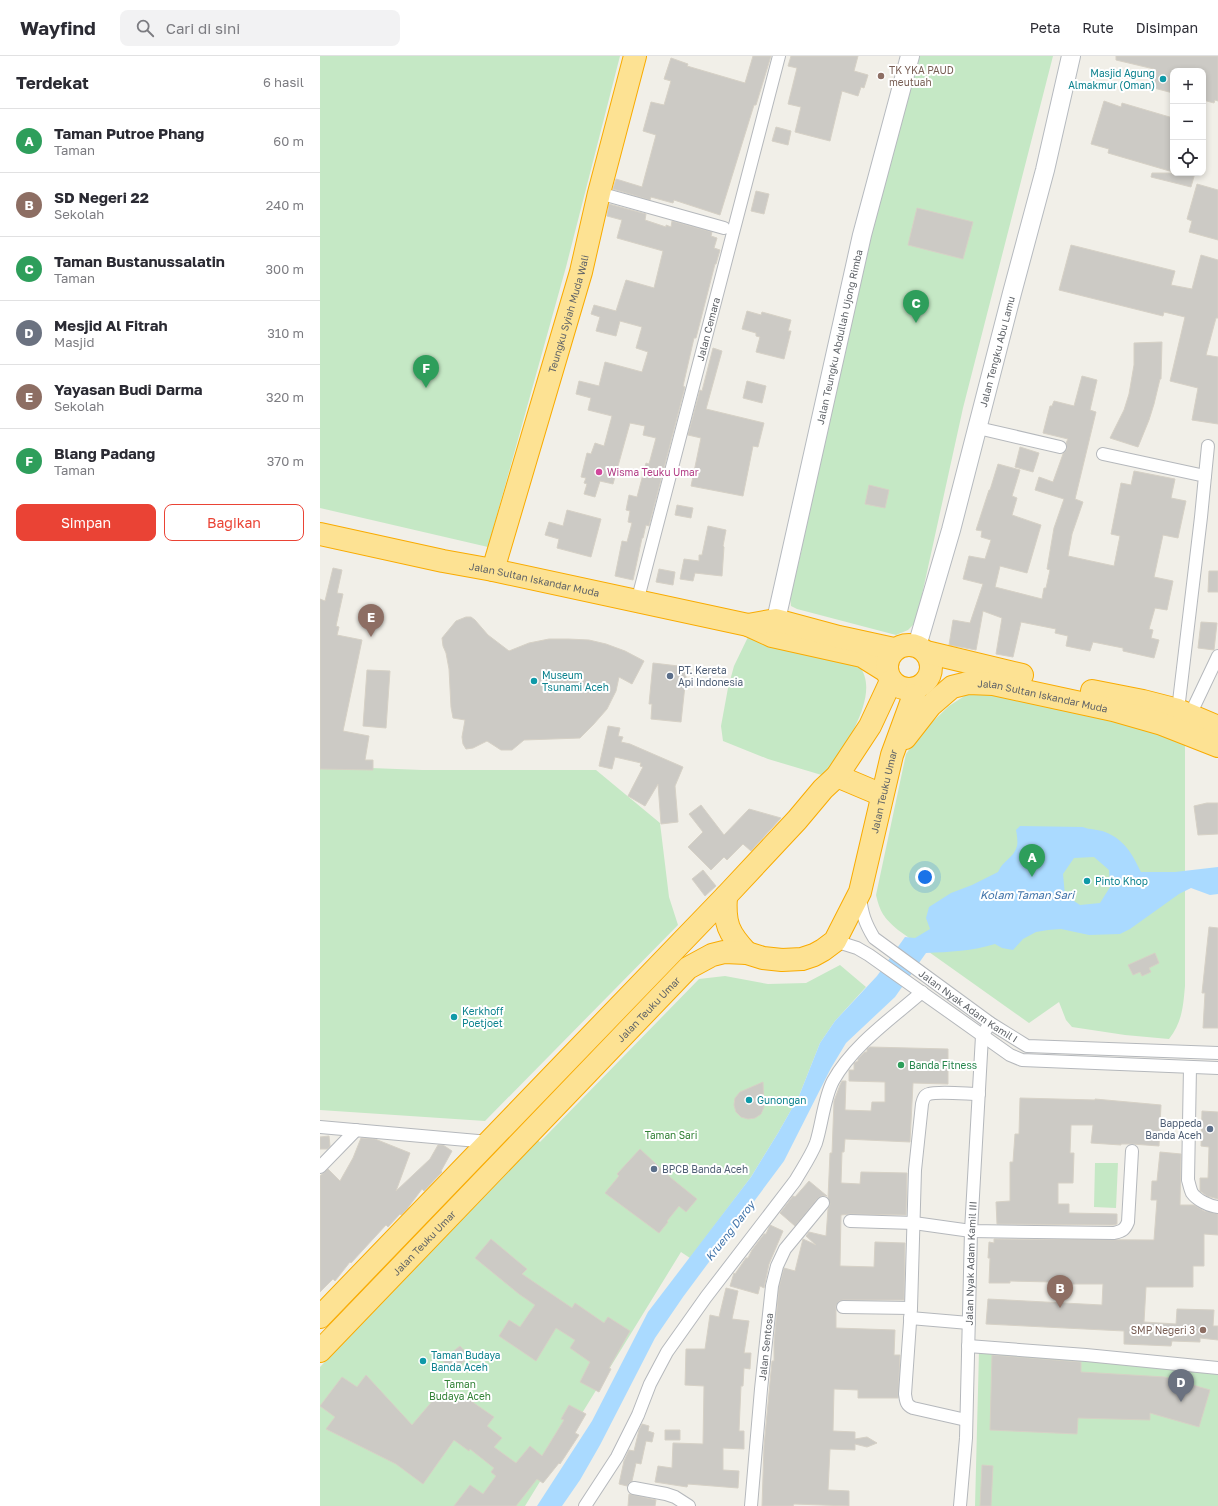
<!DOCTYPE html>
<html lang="id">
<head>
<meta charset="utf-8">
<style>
  :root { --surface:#fff; --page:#f2f2f3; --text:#2b2b33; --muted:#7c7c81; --line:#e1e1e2; --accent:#ea4335 }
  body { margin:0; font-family:"Golos Text",sans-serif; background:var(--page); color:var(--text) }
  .controls { position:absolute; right:12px; top:12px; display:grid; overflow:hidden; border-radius:8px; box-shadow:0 2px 6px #0003 }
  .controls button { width:36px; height:36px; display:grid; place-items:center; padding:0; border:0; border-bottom:1px solid var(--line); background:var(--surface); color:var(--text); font:20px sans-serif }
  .you { position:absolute; left:605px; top:821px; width:14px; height:14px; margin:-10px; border:3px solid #fff; border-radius:50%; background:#1a73e8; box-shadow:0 0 0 6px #1a73e833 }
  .badge { display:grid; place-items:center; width:26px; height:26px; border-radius:50%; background:var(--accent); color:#fff; font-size:13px; font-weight:700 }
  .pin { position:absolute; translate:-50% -33px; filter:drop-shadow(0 1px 2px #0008) }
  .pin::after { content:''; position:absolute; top:21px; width:14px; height:12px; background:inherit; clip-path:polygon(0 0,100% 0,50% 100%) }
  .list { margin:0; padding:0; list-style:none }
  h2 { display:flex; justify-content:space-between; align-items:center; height:52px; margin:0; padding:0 16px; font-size:17px }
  h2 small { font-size:13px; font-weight:400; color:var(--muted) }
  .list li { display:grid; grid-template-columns:26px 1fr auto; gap:12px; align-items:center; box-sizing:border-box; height:64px; padding:0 16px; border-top:1px solid var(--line) }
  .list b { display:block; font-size:15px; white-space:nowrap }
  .list p { margin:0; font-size:13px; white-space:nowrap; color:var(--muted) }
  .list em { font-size:13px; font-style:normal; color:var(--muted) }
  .actions { display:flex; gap:8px; padding:12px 16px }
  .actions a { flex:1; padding:9px 0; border:1px solid var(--accent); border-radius:8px; text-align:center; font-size:14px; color:var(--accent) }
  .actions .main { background:var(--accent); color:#fff }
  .icon { flex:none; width:22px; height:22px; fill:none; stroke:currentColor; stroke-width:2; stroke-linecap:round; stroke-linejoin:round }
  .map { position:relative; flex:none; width:898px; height:1450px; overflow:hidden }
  header { display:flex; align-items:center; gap:24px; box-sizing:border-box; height:56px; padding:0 20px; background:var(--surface); border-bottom:1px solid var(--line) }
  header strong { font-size:19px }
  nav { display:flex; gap:22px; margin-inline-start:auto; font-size:14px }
  .search { width:280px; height:36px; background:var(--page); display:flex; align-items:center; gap:10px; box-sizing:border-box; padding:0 14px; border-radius:8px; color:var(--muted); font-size:15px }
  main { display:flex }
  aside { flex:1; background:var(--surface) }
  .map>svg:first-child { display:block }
  .green { fill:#c5e8c5 }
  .water { fill:#aadaff; fill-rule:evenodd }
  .building { fill:#cccac5; stroke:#d6d1c6 }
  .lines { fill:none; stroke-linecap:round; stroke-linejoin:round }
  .street-casing { stroke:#b5b8bc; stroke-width:14 }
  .secondary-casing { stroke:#b6babf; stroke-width:20 }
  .highway-casing { stroke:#f9ab00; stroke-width:24 }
  .street { stroke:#fff; stroke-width:12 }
  .secondary { stroke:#fff; stroke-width:18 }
  .highway { stroke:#fde293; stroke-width:22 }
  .education-dot { fill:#8d6e63; stroke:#fff; stroke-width:1.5 }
  .culture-dot { fill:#0f9aa8; stroke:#fff; stroke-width:1.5 }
  .hotel-dot { fill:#d1479c; stroke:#fff; stroke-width:1.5 }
  .service-dot { fill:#5c6f8a; stroke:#fff; stroke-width:1.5 }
  .leisure-dot { fill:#2e9e5b; stroke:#fff; stroke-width:1.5 }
  .labels { text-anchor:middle; stroke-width:4; stroke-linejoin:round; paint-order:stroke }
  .education-label { font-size:10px; fill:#785e54; stroke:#fff; text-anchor:start }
  .culture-label { font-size:10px; fill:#0d838f; stroke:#fff; text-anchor:start }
  .street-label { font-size:10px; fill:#5f6368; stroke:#fff }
  .hotel-label { font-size:10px; fill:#b23c85; stroke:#fff; text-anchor:start }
  .service-label { font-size:10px; fill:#4e5e75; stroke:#fff; text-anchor:start }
  .leisure-label { font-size:10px; fill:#27864d; stroke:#fff; text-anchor:start }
  .park-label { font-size:10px; fill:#348238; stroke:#fff }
  .water-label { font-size:11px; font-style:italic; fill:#4174aa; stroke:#fff }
</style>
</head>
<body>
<header>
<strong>Wayfind</strong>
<div class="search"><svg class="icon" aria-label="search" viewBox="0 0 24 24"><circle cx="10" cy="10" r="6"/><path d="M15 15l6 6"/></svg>Cari di sini</div>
<nav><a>Peta</a><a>Rute</a><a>Disimpan</a></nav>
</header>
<main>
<aside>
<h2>Terdekat<small>6 hasil</small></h2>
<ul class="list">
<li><span class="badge" style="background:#2e9e5b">A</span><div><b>Taman Putroe Phang</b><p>Taman</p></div><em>60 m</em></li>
<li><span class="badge" style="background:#8d6e63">B</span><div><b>SD Negeri 22</b><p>Sekolah</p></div><em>240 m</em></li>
<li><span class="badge" style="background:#2e9e5b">C</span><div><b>Taman Bustanussalatin</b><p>Taman</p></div><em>300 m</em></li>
<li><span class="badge" style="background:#6b7280">D</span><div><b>Mesjid Al Fitrah</b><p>Masjid</p></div><em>310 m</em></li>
<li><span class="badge" style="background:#8d6e63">E</span><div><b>Yayasan Budi Darma</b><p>Sekolah</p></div><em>320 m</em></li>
<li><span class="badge" style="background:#2e9e5b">F</span><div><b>Blang Padang</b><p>Taman</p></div><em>370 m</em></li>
</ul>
<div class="actions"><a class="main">Simpan</a><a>Bagikan</a></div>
</aside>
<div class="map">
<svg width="898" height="1450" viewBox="0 0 898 1450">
  <rect width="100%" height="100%" fill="#f1efe8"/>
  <path class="green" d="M0,0H300L246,211L168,491L0,452Z
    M600,0H733L643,352L596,566L588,574L576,579L477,553L471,550L470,541L482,493L476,479L547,182Z
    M428,581L526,602C530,605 536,607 539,610C563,638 521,696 505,720L448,703L403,685L401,670L408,632L414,610Z
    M674,633L865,680V930C863,952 862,966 849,983L805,979L752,971L746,964L739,946L709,967L578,874C564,862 560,856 556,839L586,698L600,678L629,650L646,639Z
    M0,710L102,714H276L340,767L349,841L358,869L165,1065L0,1054Z
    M520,909L546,931L515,965L500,987L479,1040L458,1077L431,1121L370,1202L361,1196L205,1450H0V1311L217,1084L220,1086L379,923L405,920L448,928L486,927Z
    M775,1107H798L796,1152L774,1151Z
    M659,1295L898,1313V1450H655Z"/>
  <path class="water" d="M700,770L763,771C770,774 778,773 785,776C805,784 812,798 821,816H855L898,811V838L890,839L871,832L859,838L810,873L800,878L769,879L741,873L728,874L716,876L703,883L693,894L682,892L675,888C653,895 629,896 606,897L575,941L526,987L511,1012L464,1105L363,1241L335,1282L280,1389L260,1424L242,1450H217L272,1365L328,1256L431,1121L458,1077L479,1040L500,987L515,965L557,920L585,881L595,882L610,873L606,862L609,851L631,837L652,829L678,816C683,804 694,802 697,790C698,786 697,779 696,774ZM774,801L789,814L790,831L780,847L760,849L745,839L743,818L754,802Z"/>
  <path class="building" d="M433,0H451L436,49H434L400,159L354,144L353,147L331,141L330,144L293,133L296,123L322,131L336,79L323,75L331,46L344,49L351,25L344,23L351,2L368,8L367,10L425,27Z
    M471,0H538L534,15L548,19L544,32L541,31L538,40L522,35L510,85L475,76L481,51L468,48L477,12L468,10Z
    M796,0H898V45L895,44L894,47L883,44V15H853V37L830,31L834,13L796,4Z
    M784,45L801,51L802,47L853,62V116L788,97L789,93L771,88Z
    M456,71L471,75L468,89L452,85Z
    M832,117H875L871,131L831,121Z
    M877,128L898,134V184L869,176L872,165L867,163Z
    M436,135L449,138L444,158L431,155Z
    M289,148L326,158L325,164L346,171V169L351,171L352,165L392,176L391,180L397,182L394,192L400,194L396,208H395L376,282H374L363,330L365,331L329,470L326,469L323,482H322L313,524L295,520L302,485L307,486L312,467L308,466L310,455L306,454L309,439L317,441L326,407L329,408L336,382L323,379L325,370L310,367L293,428L280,425L275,441L264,438L267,428L264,427L266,422L261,421L267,397L271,398L275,387L284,390L292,360L268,354L271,342L256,338L259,325L279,330L285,306L322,316L328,296L316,292L322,271L300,265L296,280L276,275L280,261L271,258L274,249L296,255L306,224L334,232L343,195L297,182L302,164L287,160Z
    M597,152L653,166L643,203L588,189Z
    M751,189L855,215L851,229L872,233L881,199L898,204V262H896L886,299L898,301V368L872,364L878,332L850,325L865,261L844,256L843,260L739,234Z
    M427,255L441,259L442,256L471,264L468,275H471L464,303L436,296L440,281L436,280V277L422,273Z
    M842,286L841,323H840L834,348L829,364L818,391L790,382L804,354L809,338L814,309V287Z
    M393,292L402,295L386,353L444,367L438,391L433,390L423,440L371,430L381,382L368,379L380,334L382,335Z
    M762,320L777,324L770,354L776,356L755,443L763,446L752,478L748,500L794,510L800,480L791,478L801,427L811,429L814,415L855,423L851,442L866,445L858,482L843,479L834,521L853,525L847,554L835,552L829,573L833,574L831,582L839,584L834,602L803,595V592L773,586L770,595L746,590L748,580L735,577L736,573L701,566L693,601L676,598L682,562L663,555L656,594L629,589L633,564L650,567L663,528L643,523L649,500L665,503L671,484L661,481L662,475L656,474L669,434H670L678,408L700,414L692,440L697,442L692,459L721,469L707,517L680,510L675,531L722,543L724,532H726L730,514L727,513L734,472L744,443L715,434L719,421L733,426L743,398L747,393L746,387L748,383L723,377L730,350H732L734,345L754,350Z
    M427,325L446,330L442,347L423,342Z
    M700,391L719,397L713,416L695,411Z
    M549,429L569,434L565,452L545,448Z
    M357,449L373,452L371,462L355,459Z
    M247,454L281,463L271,501L237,492L239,483L225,479L229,466L243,470Z
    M388,470L406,474L403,490L404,491L402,520L375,517L373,525L360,523L364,503L379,505V499H382Z
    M13,512L22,514L17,537L23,538L16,570L19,571L17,579L42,584L23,675L49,680L45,704H53V714L0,713V543L5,545Z
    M339,513L355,516L353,529L336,526Z
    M889,515H898V536H888Z
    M146,561H151L155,564L168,579L189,595L209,587L229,583H248L269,584L286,588L305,595L324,605L312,628L299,621L296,635L287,653L273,669L260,682L204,684L192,694H181L167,685L153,692L146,693L143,688L142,681L145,664L133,662L131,651L129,613L126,597L123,590L122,582L136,565Z
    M881,566L897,567L894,594L878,592Z
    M333,607L367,611L361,666L331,663L332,648H329Z
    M47,614L70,615L66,672L43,670Z
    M288,670L300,672L298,680L303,681L301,686L310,688L363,711L355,730L358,766L341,768L338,728L325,750L308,740L323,711L320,710L321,707L295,701L292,713L279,710Z
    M887,747H898V778L878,779L874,750Z
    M381,749L404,779L429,753L461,762L431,795L423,788L407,804L404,801L391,814L368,791L383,776L369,758Z
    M383,814L396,830L385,840L372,823Z
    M889,871L898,872V972H883L885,937H882Z
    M835,897L839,907L829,912L831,916L822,920L820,916L813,919L808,909Z
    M550,991L628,993V1028L593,1027L590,1086L525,1083L524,1096H522L521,1127L540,1128L541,1116L587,1117L586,1159L530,1158L521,1159L520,1210L554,1211L555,1186L585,1187L584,1244H523L519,1245L516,1250V1272L575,1274L574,1299H580L578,1342H538V1334L514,1333L513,1375L535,1376V1383L547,1381L557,1387L547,1391L535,1388V1394L510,1393L508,1434L529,1435V1450L474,1448L473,1450H442L444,1390L452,1305H454V1286L459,1231L464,1212L475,1215L483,1183L496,1189L486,1180L489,1176L506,1180L508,1153L510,1148L508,1142L510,1097H512L514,1045L520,1029L522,1025H526L525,1054L551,1055L552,1046H565V1026L529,1025V1014H534V1007L538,1005V1003L545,996H547V993Z
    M443,1026L444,1051L441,1058L435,1062L428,1063L421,1061L416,1056L414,1049L415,1042L420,1036Z
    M700,1042L775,1044V1043L841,1049L839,1090L812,1088H801V1089L771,1087L773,1069H751L750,1097H754L753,1127H738V1148H749V1157L797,1158V1168L793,1169L677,1168L676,1146L690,1145V1106H693L695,1078H699Z
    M882,1055L898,1056V1143L887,1140L880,1135V1122H888L889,1091L881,1090Z
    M9,1080L10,1090L7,1093H0V1081Z
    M41,1082L55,1083L90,1097L76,1135L110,1103L118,1089H123L132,1095L121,1115L122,1116L104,1135L102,1133L87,1153L81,1159L80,1158L68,1171L66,1169L31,1207L30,1206L15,1225L13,1223L0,1236V1120L8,1113L20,1125L33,1102Z
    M320,1093L351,1122L377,1143L366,1156L359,1150L347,1165L348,1166L339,1177L285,1137L299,1120L297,1118Z
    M840,1096L861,1098L860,1149H874L884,1155L898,1158V1179L884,1178V1210H873V1231H826L824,1266L856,1268L857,1253L894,1254L893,1270H898V1284L880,1282V1286L852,1285L851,1290L804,1288V1275L666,1268L668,1243L782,1249L783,1228H730V1226L690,1225V1227H669L670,1202H668L669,1186L674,1187V1183L834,1184L837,1144H831L832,1125H837Z
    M489,1125L507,1140H501L498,1142L475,1170L460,1157L473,1140L475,1141Z
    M450,1169L463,1175L449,1208L444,1232L440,1230L438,1238L410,1230L414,1217L415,1218L426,1202H428L432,1194L444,1178H446Z
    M171,1183L207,1213L202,1218L252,1252L255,1247L284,1267L288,1261L310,1275L289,1312L291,1313L279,1336L260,1326L270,1306L250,1292L255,1284L236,1272L216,1305L179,1280L189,1264L200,1271L215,1249L199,1238L155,1202Z
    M406,1232L418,1235L412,1263L429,1265L424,1297H431L430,1313L424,1312L423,1330H421L419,1375H424V1393L403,1392V1414L419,1415L418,1432L368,1428L367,1431L335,1426L338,1410L352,1412L353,1387L383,1388L384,1330L365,1329L366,1293H385L390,1259L399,1261Z
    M140,1290L150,1301L132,1315L122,1304Z
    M672,1299L761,1306V1316L845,1321L890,1334L879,1371L830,1357V1364L758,1362L757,1378L670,1374Z
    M46,1319L92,1369L120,1336L134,1348L141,1338L174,1361L167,1370L182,1382L174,1391L196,1407L210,1390L222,1400L244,1364L241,1363L249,1349L266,1358L255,1377L259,1379L240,1408L239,1407L223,1427L217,1423L196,1450H134L150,1429L163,1438L176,1420L171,1416L174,1412L150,1393L149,1395L134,1384L103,1428L76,1408L6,1373L15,1361L0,1350L22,1321L37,1331Z
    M322,1368L329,1370L328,1375L334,1377L332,1386L326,1385L321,1408L316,1407L312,1425L309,1427L307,1430L299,1428L304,1405L309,1394L314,1395L319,1374Z
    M345,1374H360V1384H345Z
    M662,1409L673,1410L671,1450H660Z
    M309,1438L336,1444L335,1450H308Z"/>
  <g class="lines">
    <defs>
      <g id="street">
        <path d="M279,137L404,172"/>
        <path d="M658,372L740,391"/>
        <path d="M783,398L885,420L881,461L858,654"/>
        <path d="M885,420L888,390"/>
        <path id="s1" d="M317,546L459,0"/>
        <path d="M870,659L898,600"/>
        <path id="s2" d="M540,841C542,858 545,867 554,882L670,967L707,990L898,997"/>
        <path d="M515,885L537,892L549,899L690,999L702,1004L898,1012"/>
        <path d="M870,1011L868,1124C869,1127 870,1133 872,1137C877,1144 889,1150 898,1151"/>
        <path d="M0,1071L169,1086"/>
        <path d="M0,1111L36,1074"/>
        <path d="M530,1165L594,1167L651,1175L794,1177C802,1175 805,1174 808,1166L812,1095"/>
        <path d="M523,1251L591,1252"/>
        <path d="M590,1262L649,1267"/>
        <path d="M648,1290L766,1299L898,1312"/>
        <path d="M646,1364L593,1352C586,1349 586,1345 585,1338L591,1252L595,1114L602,1048C603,1044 604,1039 609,1038C617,1035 649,1038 659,1038"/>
        <path d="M314,1432L346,1438L355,1441L369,1450"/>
        <path d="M265,1450L297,1401L318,1359L330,1328L347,1296L386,1241L475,1125C482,1113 491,1100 496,1087C502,1068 504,1042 513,1025C533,989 571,963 602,936"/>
        <path id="s3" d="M431,1450L441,1333L452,1230L457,1210L465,1193L503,1147"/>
        <path id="s4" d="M640,1450L646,1382L651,1175L662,980L670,967"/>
      </g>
      <g id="secondary">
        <path id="s5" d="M456,564L542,179L590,0"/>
        <path id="s6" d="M597,590L631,474L692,237L725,114L751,0"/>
      </g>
      <g id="highway">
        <path id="s7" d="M0,478L123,505L173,514L428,569L452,580L542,600L566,615"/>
        <path id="s8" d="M173,514L261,216L279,137L315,0"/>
        <path d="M428,569L456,564L519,581L574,593"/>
        <circle cx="589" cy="611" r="22"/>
        <path d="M606,596L702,619"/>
        <path d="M772,635L823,645L858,654L898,671"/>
        <path id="s9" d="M585,682L610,650L632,631L648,627L673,628L793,654L842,668L898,690"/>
        <path d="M517,720L562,739"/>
        <path d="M406,840C404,867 408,877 427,897"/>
        <path d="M0,1261L406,840L477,764L503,733L517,720L550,670L571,625"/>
        <path id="s10" d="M0,1295L368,912L392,899L404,896L427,897L443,902L462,904L482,903L494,899L503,894L515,885L540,836L572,699L594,639"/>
      </g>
    </defs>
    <use href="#street" class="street-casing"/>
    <use href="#secondary" class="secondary-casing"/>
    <use href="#highway" class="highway-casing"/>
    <use href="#street" class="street"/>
    <use href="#secondary" class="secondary"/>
    <use href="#highway" class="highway"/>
  </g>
  <g class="education-dot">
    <circle cx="561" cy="20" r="4"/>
    <circle cx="883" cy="1274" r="4"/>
  </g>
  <g class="culture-dot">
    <circle cx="843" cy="23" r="4"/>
    <circle cx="214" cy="625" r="4"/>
    <circle cx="767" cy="825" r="4"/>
    <circle cx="134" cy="961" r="4"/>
    <circle cx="429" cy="1044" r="4"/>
    <circle cx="103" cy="1305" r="4"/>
  </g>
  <circle class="hotel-dot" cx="279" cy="416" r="4"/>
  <g class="service-dot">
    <circle cx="350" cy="620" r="4"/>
    <circle cx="890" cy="1073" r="4"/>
    <circle cx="334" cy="1113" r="4"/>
  </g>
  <circle class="leisure-dot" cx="581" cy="1009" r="4"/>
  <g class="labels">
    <g class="education-label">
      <text x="569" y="18">TK YKA PAUD<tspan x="569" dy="12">meutuah</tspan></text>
      <text x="875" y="1278" text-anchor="end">SMP Negeri 3</text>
    </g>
    <g class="culture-label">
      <text x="835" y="21" text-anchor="end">Masjid Agung<tspan x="835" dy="12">Almakmur (Oman)</tspan></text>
      <text x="222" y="623">Museum<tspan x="222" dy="12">Tsunami Aceh</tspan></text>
      <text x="775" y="829">Pinto Khop</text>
      <text x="142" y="959">Kerkhoff<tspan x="142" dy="12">Poetjoet</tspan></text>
      <text x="437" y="1048">Gunongan</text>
      <text x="111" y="1303">Taman Budaya<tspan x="111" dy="12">Banda Aceh</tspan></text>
    </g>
    <g class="street-label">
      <text dy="4" stroke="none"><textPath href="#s8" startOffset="267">Teungku Syiah Muda Wali</textPath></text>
      <text dy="4" stroke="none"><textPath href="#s1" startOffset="282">Jalan Cemara</textPath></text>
      <text dy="4" stroke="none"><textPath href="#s5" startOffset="290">Jalan Teungku Abdullah Ujong Rimba</textPath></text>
      <text dy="4" stroke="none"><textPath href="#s6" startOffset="305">Jalan Tengku Abu Lamu</textPath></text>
      <text dy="4" stroke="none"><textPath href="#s7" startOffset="219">Jalan Sultan Iskandar Muda</textPath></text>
      <text dy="4" stroke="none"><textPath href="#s9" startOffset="162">Jalan Sultan Iskandar Muda</textPath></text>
      <text dy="4" stroke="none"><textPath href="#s10" startOffset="846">Jalan Teuku Umar</textPath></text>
      <text dy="4" stroke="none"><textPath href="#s2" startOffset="160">Jalan Nyak Adam Kamil I</textPath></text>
      <text dy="4" stroke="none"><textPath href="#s10" startOffset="474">Jalan Teuku Umar</textPath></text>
      <text dy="4" stroke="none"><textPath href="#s10" startOffset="150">Jalan Teuku Umar</textPath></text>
      <text dy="4" stroke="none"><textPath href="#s4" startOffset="243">Jalan Nyak Adam Kamil III</textPath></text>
      <text dy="4" stroke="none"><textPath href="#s3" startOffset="160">Jalan Sentosa</textPath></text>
    </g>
    <g class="hotel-label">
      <text x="287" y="420">Wisma Teuku Umar</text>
    </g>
    <g class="service-label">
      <text x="358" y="618">PT. Kereta<tspan x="358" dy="12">Api Indonesia</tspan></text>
      <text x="882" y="1071" text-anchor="end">Bappeda<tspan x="882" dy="12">Banda Aceh</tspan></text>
      <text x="342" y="1117">BPCB Banda Aceh</text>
    </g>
    <g class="leisure-label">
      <text x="589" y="1013">Banda Fitness</text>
    </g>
    <g class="park-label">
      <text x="351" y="1083">Taman Sari</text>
      <text x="140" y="1332">Taman<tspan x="140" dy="12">Budaya Aceh</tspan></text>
    </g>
    <g class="water-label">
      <text x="707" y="843">Kolam Taman Sari</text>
      <text transform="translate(410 1175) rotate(-52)" y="4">Krueng Daroy</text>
    </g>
  </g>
</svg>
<div class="controls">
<button>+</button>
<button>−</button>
<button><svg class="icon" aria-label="locate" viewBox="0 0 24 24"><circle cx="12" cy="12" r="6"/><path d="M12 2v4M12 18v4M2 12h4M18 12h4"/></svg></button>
</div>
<div class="you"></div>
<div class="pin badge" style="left:712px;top:821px;background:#2e9e5b">A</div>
<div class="pin badge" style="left:740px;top:1252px;background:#8d6e63">B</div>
<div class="pin badge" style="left:596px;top:267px;background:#2e9e5b">C</div>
<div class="pin badge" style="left:861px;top:1346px;background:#6b7280">D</div>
<div class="pin badge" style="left:51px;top:581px;background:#8d6e63">E</div>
<div class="pin badge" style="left:106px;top:332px;background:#2e9e5b">F</div>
</div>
</main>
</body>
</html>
